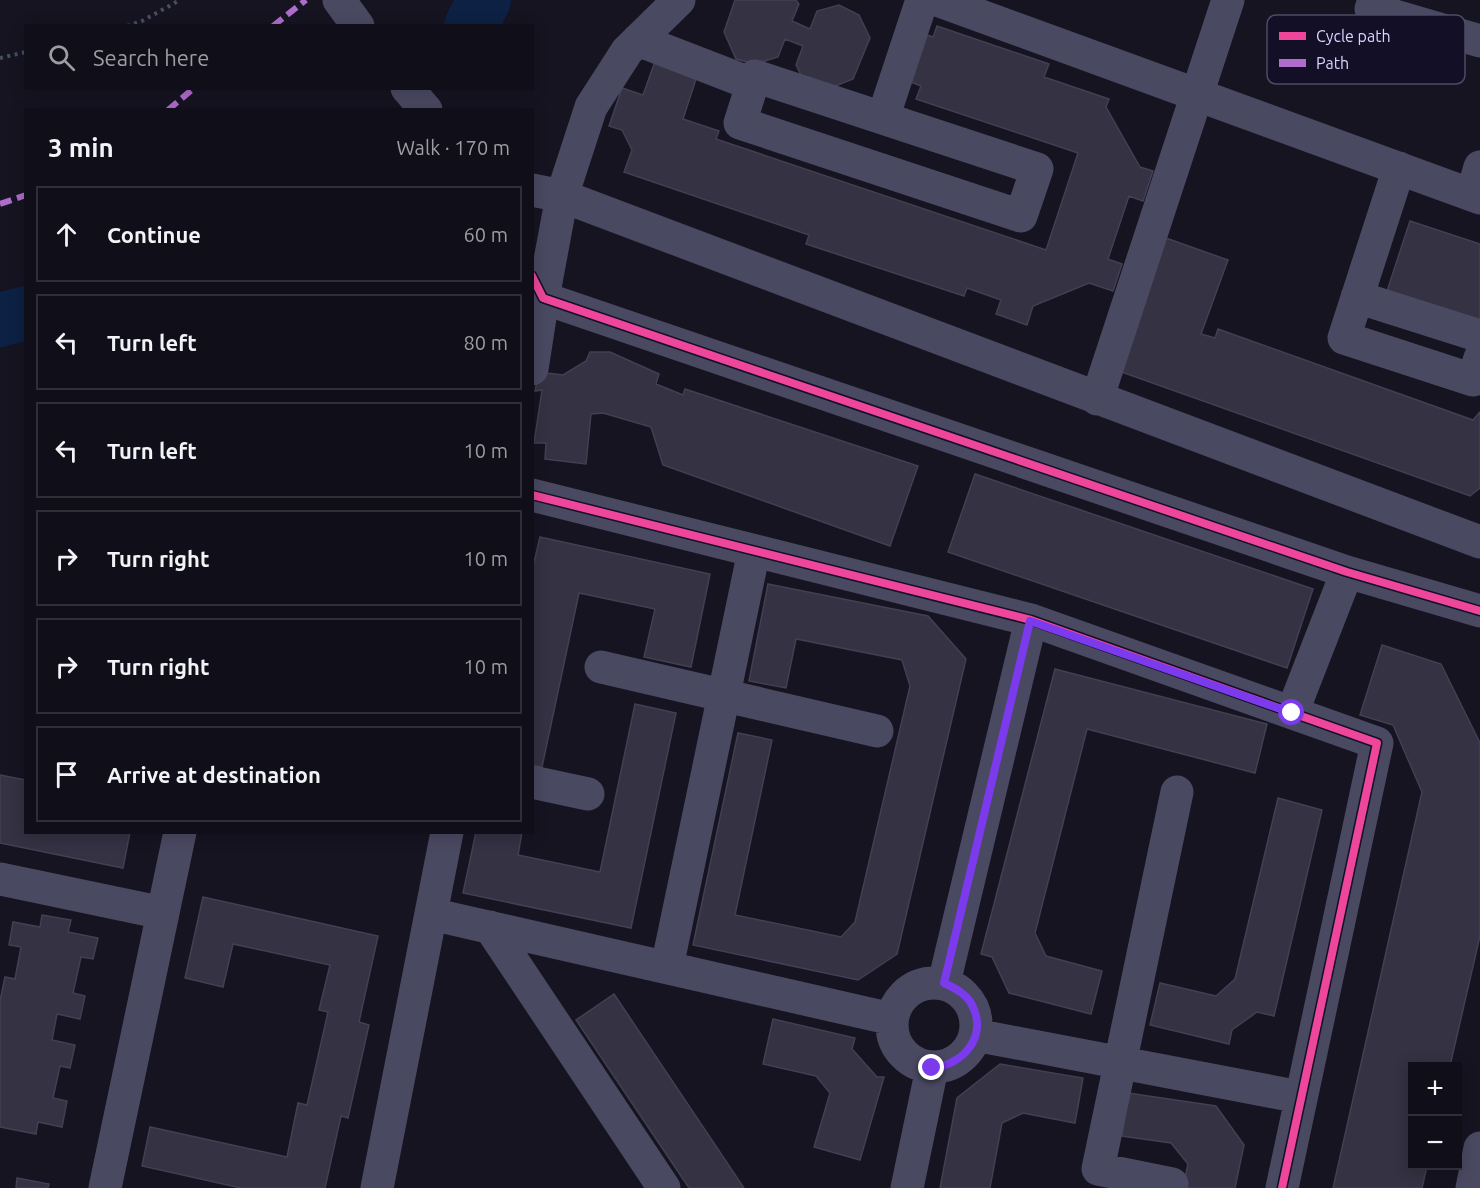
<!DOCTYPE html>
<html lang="en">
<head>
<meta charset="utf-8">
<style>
  :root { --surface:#100f19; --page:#191822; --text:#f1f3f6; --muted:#9c9ca2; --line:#302f38 }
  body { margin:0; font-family:Ubuntu,sans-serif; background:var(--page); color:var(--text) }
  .controls { position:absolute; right:18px; bottom:18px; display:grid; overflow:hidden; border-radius:0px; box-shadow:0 3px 15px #0003 }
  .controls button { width:54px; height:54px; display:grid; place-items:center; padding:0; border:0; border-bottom:2px solid var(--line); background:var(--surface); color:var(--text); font:30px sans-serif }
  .stop { position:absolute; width:18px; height:18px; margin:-14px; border:4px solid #7c3aed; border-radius:50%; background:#fff }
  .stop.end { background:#7c3aed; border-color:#fff; box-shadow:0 2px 6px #0008 }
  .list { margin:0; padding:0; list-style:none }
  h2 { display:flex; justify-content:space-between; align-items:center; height:78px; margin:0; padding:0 24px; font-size:26px }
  h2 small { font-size:20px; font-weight:400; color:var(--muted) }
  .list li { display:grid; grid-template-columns:39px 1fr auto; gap:18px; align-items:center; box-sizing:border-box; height:96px; margin:0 12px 12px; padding:0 12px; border:2px solid var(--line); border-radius:0px }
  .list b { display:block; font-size:22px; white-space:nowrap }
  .list em { font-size:20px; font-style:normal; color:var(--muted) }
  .icon { flex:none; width:33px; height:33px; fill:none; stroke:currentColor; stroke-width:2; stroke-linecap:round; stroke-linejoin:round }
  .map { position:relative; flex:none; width:1480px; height:1188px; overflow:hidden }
  .search { position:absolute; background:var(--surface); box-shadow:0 3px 15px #0003; left:24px; top:24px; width:510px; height:66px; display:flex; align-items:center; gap:15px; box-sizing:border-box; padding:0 21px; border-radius:0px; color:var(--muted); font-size:22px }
  .panel { position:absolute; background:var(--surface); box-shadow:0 3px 15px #0003; left:24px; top:108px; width:510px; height:726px; border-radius:0px }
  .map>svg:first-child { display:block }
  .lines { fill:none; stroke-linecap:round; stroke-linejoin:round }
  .river { stroke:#0d2144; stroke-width:54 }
  .building { fill:#343243; stroke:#433f54; stroke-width:1.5 }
  .path { stroke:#44505f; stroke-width:4; stroke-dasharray:3 4.5; stroke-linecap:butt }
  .minor { stroke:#4a4962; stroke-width:33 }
  .quiet { stroke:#b06ccc; stroke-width:6; stroke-dasharray:12 6; stroke-linecap:butt }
  .cycleway-casing { stroke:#130f26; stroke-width:11 }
  .cycleway { stroke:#ed469a; stroke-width:8 }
  .route { stroke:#7c3aed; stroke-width:8 }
  .key { fill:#130f26; stroke:#4e4a67; stroke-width:1.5 }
  .key-label { font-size:16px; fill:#d9d4ff }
</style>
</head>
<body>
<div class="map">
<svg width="1480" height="1188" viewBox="0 0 1480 1188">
  <rect width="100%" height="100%" fill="#161421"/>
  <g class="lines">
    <path class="river" d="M471,26L484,0
      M0,320L26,313"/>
  </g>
  <path class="building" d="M735,0H796L799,4L792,21L810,29L817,11L839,5L859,15L870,38L853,79L828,89L804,81L796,65L803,46L785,39L778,57L755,64L736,59L724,32Z
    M937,26L1049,64L1044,77L1109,99L1106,107L1140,167L1153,171L1143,201L1129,196L1108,259L1122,264L1113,291L1089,283L1033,306L1027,325L996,314L1001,300L967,288L964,296L806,244L809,235L624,172L632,150L622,130L609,126L622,88L643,95L657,56L699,70L683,119L719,131L716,139L1046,250L1078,153L916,99L921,86L911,82L927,35L933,37Z
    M1410,221L1480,244V323L1387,291Z
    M1163,237L1228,260L1201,334L1215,338L1218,329L1473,420L1480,412V488L1470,496L1116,370Z
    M590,352H610L659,374L656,384L683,395L685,389L918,466L890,546L663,465L651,427L603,413L591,414L586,464L545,459L546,443H534L542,390L535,391L539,372L563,375L586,361Z
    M975,474L1313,589L1287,668L948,552Z
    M540,537L710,574L691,667L644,657L655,609L579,593L542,767L532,765V571Z
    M768,584L928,616L966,659L897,954L858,980L693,945L738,733L772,740L735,915L841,937L855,922L910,686L902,660L796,639L786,688L749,681Z
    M1382,645L1441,664L1480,743V936L1450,1066H1412V1166H1427L1422,1188H1333L1422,792L1393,725L1360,715Z
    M1055,669L1267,724L1255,773L1087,729L1035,933L1046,956L1102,971L1091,1014L1009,993L992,957L981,954Z
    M635,704L676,713L631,928L463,893L476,832H522L518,855L600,872Z
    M0,775L26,780V832H130L123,868L0,843Z
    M1278,798L1322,810L1274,1016L1257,1012L1232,1030L1229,1044L1150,1025L1160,983L1216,996L1235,979Z
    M203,897L378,936L359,1022L369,1025L348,1118L341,1116L325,1188H241L142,1166L150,1127L287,1157L298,1103L307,1105L328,1012L319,1010L330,965L233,944L223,987L185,978Z
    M42,915L71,920L68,932L98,938L93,959L81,957L73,993L85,996L80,1019L57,1014L52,1040L75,1045L70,1068L60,1066L53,1098L67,1101L62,1127L38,1122L36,1134L0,1127V1001L5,977L15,979L21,947L9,945L13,922L40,927Z
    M614,994L744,1188H689L576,1020Z
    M773,1019L855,1038L852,1049L877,1077H884L860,1160L814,1147L830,1093L816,1076L763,1064Z
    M1000,1064L1083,1078L1075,1123L1023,1113L1002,1123L990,1188H940L957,1098Z
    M1128,1093L1216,1106L1244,1145L1235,1188H1183L1188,1164L1171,1143L1122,1136Z
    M17,1178L49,1184L48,1188H16Z"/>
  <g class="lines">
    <path class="path" d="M127,26L142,21L180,0
      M0,58L26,52"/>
    <path class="minor" d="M339,0L358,26
      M937,0L1480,198
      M1374,0L1371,9L1480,41
      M638,40L752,84
      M755,76L1037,169L1021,216L740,123Z
      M407,88L426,110
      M883,118L922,0
      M1399,168L1344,338L1473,380L1480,358
      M532,190L562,196L1480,542
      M1472,195L1480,167
      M532,276L543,298L1347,572L1480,611
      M1357,297L1480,336
      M532,369L543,298L562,196L591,107L627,51L679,0
      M1097,399L1228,0
      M532,495L1031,620L1377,743L1282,1188
      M601,667L877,731
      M1292,713L1347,572
      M532,782L588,794
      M0,879L163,913
      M431,914L892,1019
      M490,927L664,1188
      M667,967L754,551
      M892 1025a42 42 0 1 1 84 0a42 42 0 1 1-84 0Z
      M944,983L1031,620
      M975,1035L1300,1097
      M105,1188L180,832
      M377,1188L447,832
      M907,1188L932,1068
      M1171,1188L1172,1184L1098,1169L1177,792
      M1472,1188L1480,1148"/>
    <path class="quiet" d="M273,26L306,0
      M168,110L194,88
      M0,204L26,195"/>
    <defs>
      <path id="cycleway" d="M532,276L543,298L1347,572L1480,611
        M532,495L1031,620L1377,743L1282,1188"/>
    </defs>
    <use href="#cycleway" class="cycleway-casing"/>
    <use href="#cycleway" class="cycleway"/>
  </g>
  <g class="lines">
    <path class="route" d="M932,1068C964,1065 989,1035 971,1003C965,993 954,988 944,983L1030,621L1292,713"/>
  </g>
  <rect x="1267" y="15" width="198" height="69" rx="9" class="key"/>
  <rect x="1279" y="32" width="27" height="8" fill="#ed469a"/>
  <rect x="1279" y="59" width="27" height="8" fill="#b06ccc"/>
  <g class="key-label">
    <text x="1316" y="42">Cycle path</text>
    <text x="1316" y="69">Path</text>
  </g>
</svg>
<div class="controls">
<button>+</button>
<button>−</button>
</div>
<div class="stop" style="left:1292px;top:713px"></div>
<div class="stop end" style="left:932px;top:1068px"></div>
<div class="search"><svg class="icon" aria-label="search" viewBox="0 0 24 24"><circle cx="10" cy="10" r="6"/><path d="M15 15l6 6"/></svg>Search here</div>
<section class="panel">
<h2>3 min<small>Walk · 170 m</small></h2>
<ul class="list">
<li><svg class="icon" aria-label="ahead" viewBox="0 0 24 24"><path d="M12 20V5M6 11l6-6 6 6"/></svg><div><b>Continue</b></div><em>60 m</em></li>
<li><svg class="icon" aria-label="left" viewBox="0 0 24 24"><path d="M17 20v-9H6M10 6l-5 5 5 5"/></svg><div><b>Turn left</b></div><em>80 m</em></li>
<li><svg class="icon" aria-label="left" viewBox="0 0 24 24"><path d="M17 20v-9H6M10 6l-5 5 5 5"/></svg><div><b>Turn left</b></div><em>10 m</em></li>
<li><svg class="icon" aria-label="right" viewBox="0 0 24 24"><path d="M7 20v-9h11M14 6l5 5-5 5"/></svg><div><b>Turn right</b></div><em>10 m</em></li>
<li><svg class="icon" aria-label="right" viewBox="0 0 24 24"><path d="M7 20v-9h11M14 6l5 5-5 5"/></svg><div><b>Turn right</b></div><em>10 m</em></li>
<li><svg class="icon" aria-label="arrive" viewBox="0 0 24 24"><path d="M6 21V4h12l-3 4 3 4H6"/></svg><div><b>Arrive at destination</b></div></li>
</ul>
</section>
</div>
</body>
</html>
